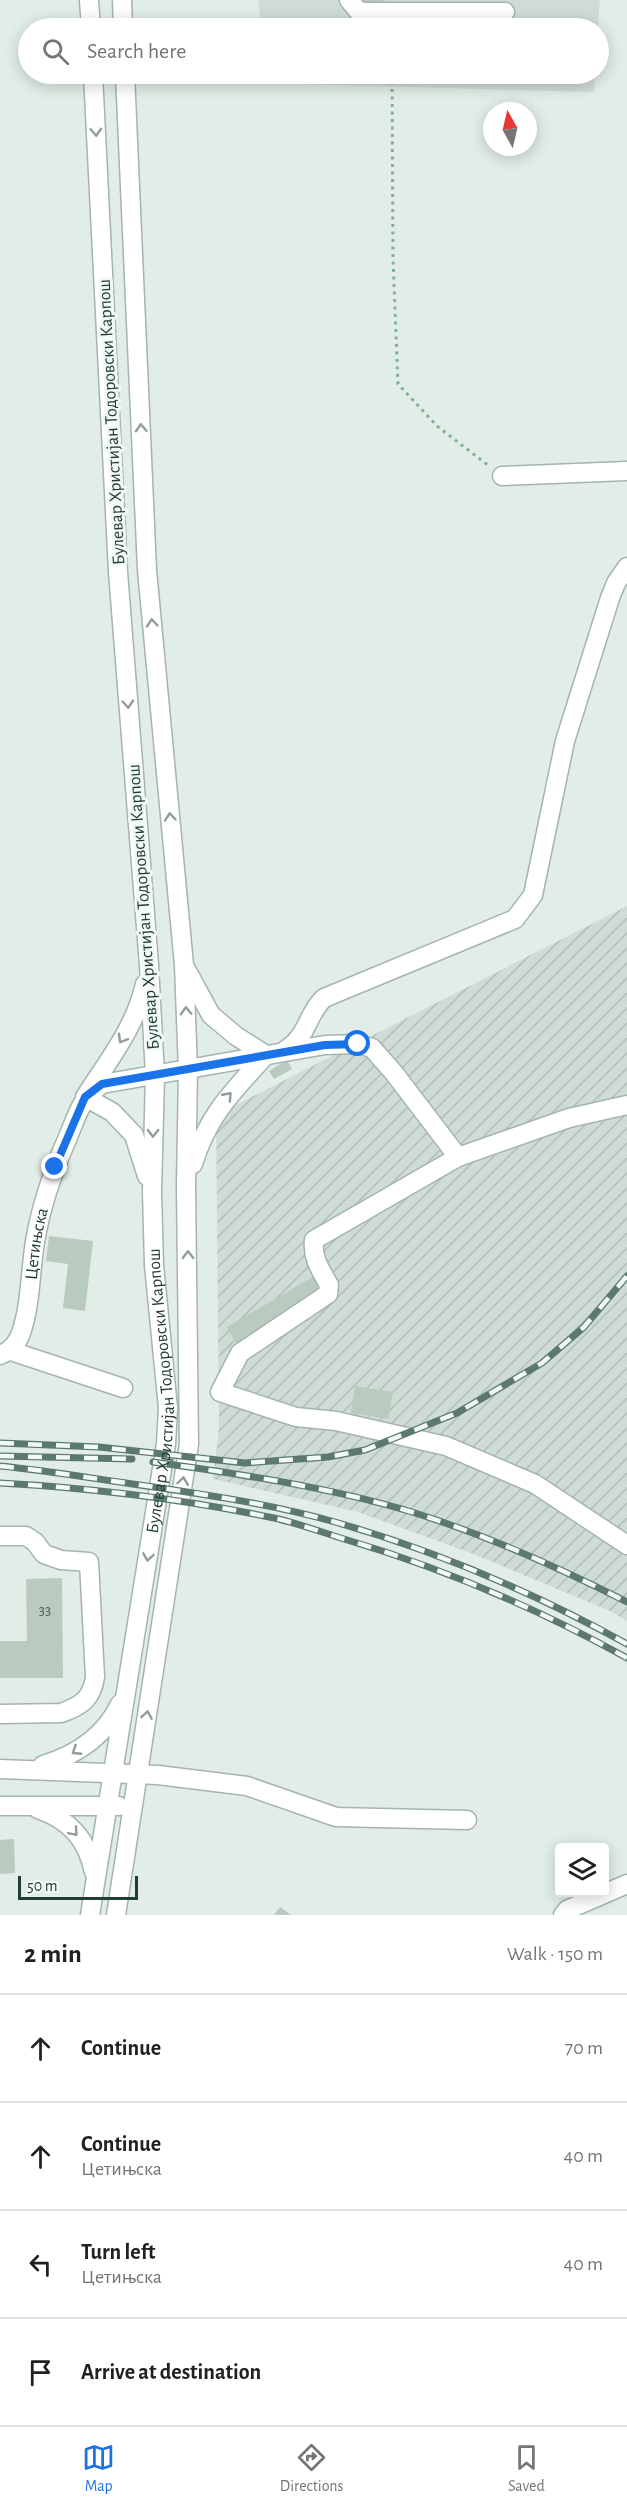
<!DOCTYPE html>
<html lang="en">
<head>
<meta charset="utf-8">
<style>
  :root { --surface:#fff; --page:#f2f2f2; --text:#202124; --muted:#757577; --line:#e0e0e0; --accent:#1a73e8 }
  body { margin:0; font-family:"Alegreya Sans",sans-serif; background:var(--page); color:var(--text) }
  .controls { position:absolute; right:18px; bottom:18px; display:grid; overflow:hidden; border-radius:6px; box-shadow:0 3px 15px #0003 }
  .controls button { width:54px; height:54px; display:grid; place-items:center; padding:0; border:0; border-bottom:2px solid var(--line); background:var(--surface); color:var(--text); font:30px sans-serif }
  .compass { position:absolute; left:483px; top:102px; width:54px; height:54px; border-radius:50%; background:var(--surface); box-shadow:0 3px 15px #0003; rotate:352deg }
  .scale { position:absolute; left:18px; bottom:15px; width:120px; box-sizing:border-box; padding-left:6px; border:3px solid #213e32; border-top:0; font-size:16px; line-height:21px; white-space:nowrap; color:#213e32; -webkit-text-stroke:4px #f2f9f4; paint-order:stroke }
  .stop { position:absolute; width:18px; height:18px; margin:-14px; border:4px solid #1a73e8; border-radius:50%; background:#fff }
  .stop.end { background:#1a73e8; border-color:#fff; box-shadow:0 2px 6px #0008 }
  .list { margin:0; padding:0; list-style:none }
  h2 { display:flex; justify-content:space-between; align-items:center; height:78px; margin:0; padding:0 24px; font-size:26px }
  h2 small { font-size:20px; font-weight:400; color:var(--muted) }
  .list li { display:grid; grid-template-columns:39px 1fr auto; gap:18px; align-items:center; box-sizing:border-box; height:108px; padding:0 24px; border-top:2px solid var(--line) }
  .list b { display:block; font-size:22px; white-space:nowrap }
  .list p { margin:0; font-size:20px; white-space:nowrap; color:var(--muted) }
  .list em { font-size:20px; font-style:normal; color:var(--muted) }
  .icon { flex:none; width:33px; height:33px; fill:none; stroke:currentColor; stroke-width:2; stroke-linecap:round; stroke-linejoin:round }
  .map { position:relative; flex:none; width:627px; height:1915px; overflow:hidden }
  .search { position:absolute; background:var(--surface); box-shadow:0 3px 15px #0003; left:18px; right:18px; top:18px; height:66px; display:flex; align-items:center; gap:15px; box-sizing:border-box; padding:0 21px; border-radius:33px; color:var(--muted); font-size:22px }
  .sheet { height:510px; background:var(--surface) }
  nav { display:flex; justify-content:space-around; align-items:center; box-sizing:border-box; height:84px; border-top:2px solid var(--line); background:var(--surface); font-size:16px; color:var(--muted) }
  nav a { display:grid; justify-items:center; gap:3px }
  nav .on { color:var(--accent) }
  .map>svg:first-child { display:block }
  .built { fill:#cfdcd5 }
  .industrial { fill:url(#industrial-furrows) }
  .building { fill:#b9cac1 }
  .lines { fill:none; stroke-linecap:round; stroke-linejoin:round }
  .minor-casing { stroke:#a4b5ac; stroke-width:21 }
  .path { stroke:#80b29b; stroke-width:3; stroke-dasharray:3 4.5; stroke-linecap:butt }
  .minor { stroke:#fff; stroke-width:18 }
  .rail-casing { stroke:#5b7a6d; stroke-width:7 }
  .rail { stroke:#f2f9f4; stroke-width:4.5; stroke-dasharray:14; stroke-linecap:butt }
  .oneway { stroke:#909e98 }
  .route { stroke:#1a73e8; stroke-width:8 }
  .labels { text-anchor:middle; stroke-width:6; stroke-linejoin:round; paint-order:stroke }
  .number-label { font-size:15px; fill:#476156 }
  .street-label { font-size:18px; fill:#213e32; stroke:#f2f9f4 }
</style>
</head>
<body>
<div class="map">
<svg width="627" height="1915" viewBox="0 0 627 1915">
  <defs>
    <pattern id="industrial-furrows" width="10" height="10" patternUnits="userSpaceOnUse" patternTransform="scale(1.5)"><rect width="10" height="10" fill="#cfdcd5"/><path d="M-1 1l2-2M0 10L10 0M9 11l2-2" fill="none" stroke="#b1beb7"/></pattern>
  </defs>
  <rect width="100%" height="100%" fill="#e1ede6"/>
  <path class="built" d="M258,0H600L598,28H261Z
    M264,74H595L594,92L264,83Z"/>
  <path class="industrial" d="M627,906V1621L610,1611L471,1553L358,1512L213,1479L219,1429L216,1115Z"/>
  <path class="building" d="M359,0H385V1L360,7Z
    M287,1060L292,1069L274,1079L269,1071Z
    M49,1236L93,1241L85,1311L63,1308L68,1264L46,1261Z
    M313,1277L322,1293L236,1343L227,1327Z
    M355,1386L393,1392L388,1419L351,1413Z
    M62,1578L63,1678H0V1641H27L26,1579Z
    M14,1839L15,1873L0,1874V1840Z
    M280,1907L291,1915H274Z"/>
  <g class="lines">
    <defs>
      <g id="minor">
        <path d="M89,0L91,28"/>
        <path d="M122,0L123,28"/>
        <path d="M349,0L359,12H505"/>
        <path d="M502,476L627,471"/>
        <path d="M186,969L211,1015L236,1036L266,1055C232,1092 208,1115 193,1164"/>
        <path d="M145,984C136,1026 108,1061 85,1097L112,1112L134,1135L147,1176"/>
        <path d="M284,1051C309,1036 306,1015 324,998L515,919L533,895L565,741L610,598L616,583L627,567"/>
        <path d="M627,1105L569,1118L458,1157L314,1240C312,1258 320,1269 329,1285L328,1294L240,1353L220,1392L296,1417L336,1421L446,1446L535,1484L627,1545"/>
        <path d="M11,1351L123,1388"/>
        <path id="s1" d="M0,1355C11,1351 17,1344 21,1333C31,1304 30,1272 35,1242C41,1205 53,1171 68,1137C78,1113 80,1100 102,1084L325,1045L358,1044L372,1048L394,1073L458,1157"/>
        <path d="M0,1536H26L35,1542L44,1554L61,1560L89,1562L95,1677C92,1699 81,1706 61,1713L0,1714"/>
        <path d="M43,1765C76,1755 105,1736 120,1704"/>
        <path d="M0,1769L158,1775L247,1786L336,1817L467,1820"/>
        <path d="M0,1806H119"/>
        <path d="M38,1809C70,1820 87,1839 94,1872"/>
        <path id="s2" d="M90,1915L166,1444L168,1408L154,1265L152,1192L155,1075L149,965L118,572L93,74"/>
        <path d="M116,1915L189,1444L186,1186L188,1070L184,965L147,570L125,74"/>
        <path d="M563,1915L567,1910L627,1884"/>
      </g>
    </defs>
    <use href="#minor" class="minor-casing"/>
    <path class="path" d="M392,74L393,259L398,384L437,426L489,466"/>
    <use href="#minor" class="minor"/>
    <defs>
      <path id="rail" d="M0,1443L99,1447L245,1463L328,1457L365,1450L457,1413L542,1363L584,1327L627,1276
        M0,1456L132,1459
        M153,1462C240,1474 328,1487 412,1512C486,1535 558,1567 627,1602
        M0,1466C42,1470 84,1477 126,1483C196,1493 267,1503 335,1522C436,1551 535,1593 627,1644
        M0,1483C92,1488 183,1499 274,1518C297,1523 321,1532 344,1539C442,1568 537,1608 627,1658"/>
    </defs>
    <use href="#rail" class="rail-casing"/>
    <use href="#rail" class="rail"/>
  </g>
  <defs><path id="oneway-chevron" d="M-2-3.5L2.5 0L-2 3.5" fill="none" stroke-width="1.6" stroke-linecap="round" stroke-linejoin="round" transform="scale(1.5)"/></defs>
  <g class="oneway">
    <use href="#oneway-chevron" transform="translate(96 132) rotate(87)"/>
    <use href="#oneway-chevron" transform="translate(141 428) rotate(-93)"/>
    <use href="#oneway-chevron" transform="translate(152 623) rotate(-95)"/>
    <use href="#oneway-chevron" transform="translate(128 704) rotate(85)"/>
    <use href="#oneway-chevron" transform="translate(170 817) rotate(-95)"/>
    <use href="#oneway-chevron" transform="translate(186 1011) rotate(-92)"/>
    <use href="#oneway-chevron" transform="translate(122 1039) rotate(120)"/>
    <use href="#oneway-chevron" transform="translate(228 1096) rotate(-48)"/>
    <use href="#oneway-chevron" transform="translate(153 1133) rotate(91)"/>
    <use href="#oneway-chevron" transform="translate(188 1255) rotate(-91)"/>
    <use href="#oneway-chevron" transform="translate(183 1481) rotate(-82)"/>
    <use href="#oneway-chevron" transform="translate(148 1557) rotate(99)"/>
    <use href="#oneway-chevron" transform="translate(147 1715) rotate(-81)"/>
    <use href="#oneway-chevron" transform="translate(76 1751) rotate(147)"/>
    <use href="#oneway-chevron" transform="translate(74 1832) rotate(49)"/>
  </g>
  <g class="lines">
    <path class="route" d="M55,1167L85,1097L102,1084L325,1045L358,1044"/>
  </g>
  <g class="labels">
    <g class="number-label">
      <text x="45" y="1615">33</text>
    </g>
    <g class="street-label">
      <text transform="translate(111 422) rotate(-93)" y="6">Булевар Христијан Тодоровски Карпош</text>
      <text transform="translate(143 907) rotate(-94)" y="6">Булевар Христијан Тодоровски Карпош</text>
      <text dy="6" stroke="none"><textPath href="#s1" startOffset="122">Цетињска</textPath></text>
      <text dy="6" stroke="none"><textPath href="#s2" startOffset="530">Булевар Христијан Тодоровски Карпош</textPath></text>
    </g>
  </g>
</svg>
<div class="controls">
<button><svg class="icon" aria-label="layers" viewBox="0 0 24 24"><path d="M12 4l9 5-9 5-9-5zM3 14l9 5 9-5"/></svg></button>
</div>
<svg class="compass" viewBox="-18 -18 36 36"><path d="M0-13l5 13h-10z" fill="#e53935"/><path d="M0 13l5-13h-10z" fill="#757577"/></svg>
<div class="scale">50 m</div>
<div class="stop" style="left:358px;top:1044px"></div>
<div class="stop end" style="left:55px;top:1167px"></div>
<div class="search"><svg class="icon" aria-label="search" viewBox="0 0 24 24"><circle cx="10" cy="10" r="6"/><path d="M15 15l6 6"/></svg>Search here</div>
</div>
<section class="sheet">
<h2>2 min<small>Walk · 150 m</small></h2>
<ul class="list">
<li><svg class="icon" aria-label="ahead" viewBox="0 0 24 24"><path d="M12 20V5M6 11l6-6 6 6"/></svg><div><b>Continue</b></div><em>70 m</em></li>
<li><svg class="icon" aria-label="ahead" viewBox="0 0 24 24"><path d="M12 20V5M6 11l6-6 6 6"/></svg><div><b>Continue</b><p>Цетињска</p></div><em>40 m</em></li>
<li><svg class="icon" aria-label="left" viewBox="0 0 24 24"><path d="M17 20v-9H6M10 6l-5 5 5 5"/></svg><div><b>Turn left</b><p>Цетињска</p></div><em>40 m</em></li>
<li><svg class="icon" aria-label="arrive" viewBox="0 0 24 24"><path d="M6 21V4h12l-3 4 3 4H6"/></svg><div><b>Arrive at destination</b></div></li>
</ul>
</section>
<nav>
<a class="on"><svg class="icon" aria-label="map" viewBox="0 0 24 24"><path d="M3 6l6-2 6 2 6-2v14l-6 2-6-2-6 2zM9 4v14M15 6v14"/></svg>Map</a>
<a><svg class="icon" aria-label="directions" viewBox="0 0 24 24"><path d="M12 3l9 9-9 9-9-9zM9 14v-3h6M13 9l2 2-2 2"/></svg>Directions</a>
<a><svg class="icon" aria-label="saved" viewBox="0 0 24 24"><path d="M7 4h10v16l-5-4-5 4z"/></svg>Saved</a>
</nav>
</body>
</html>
